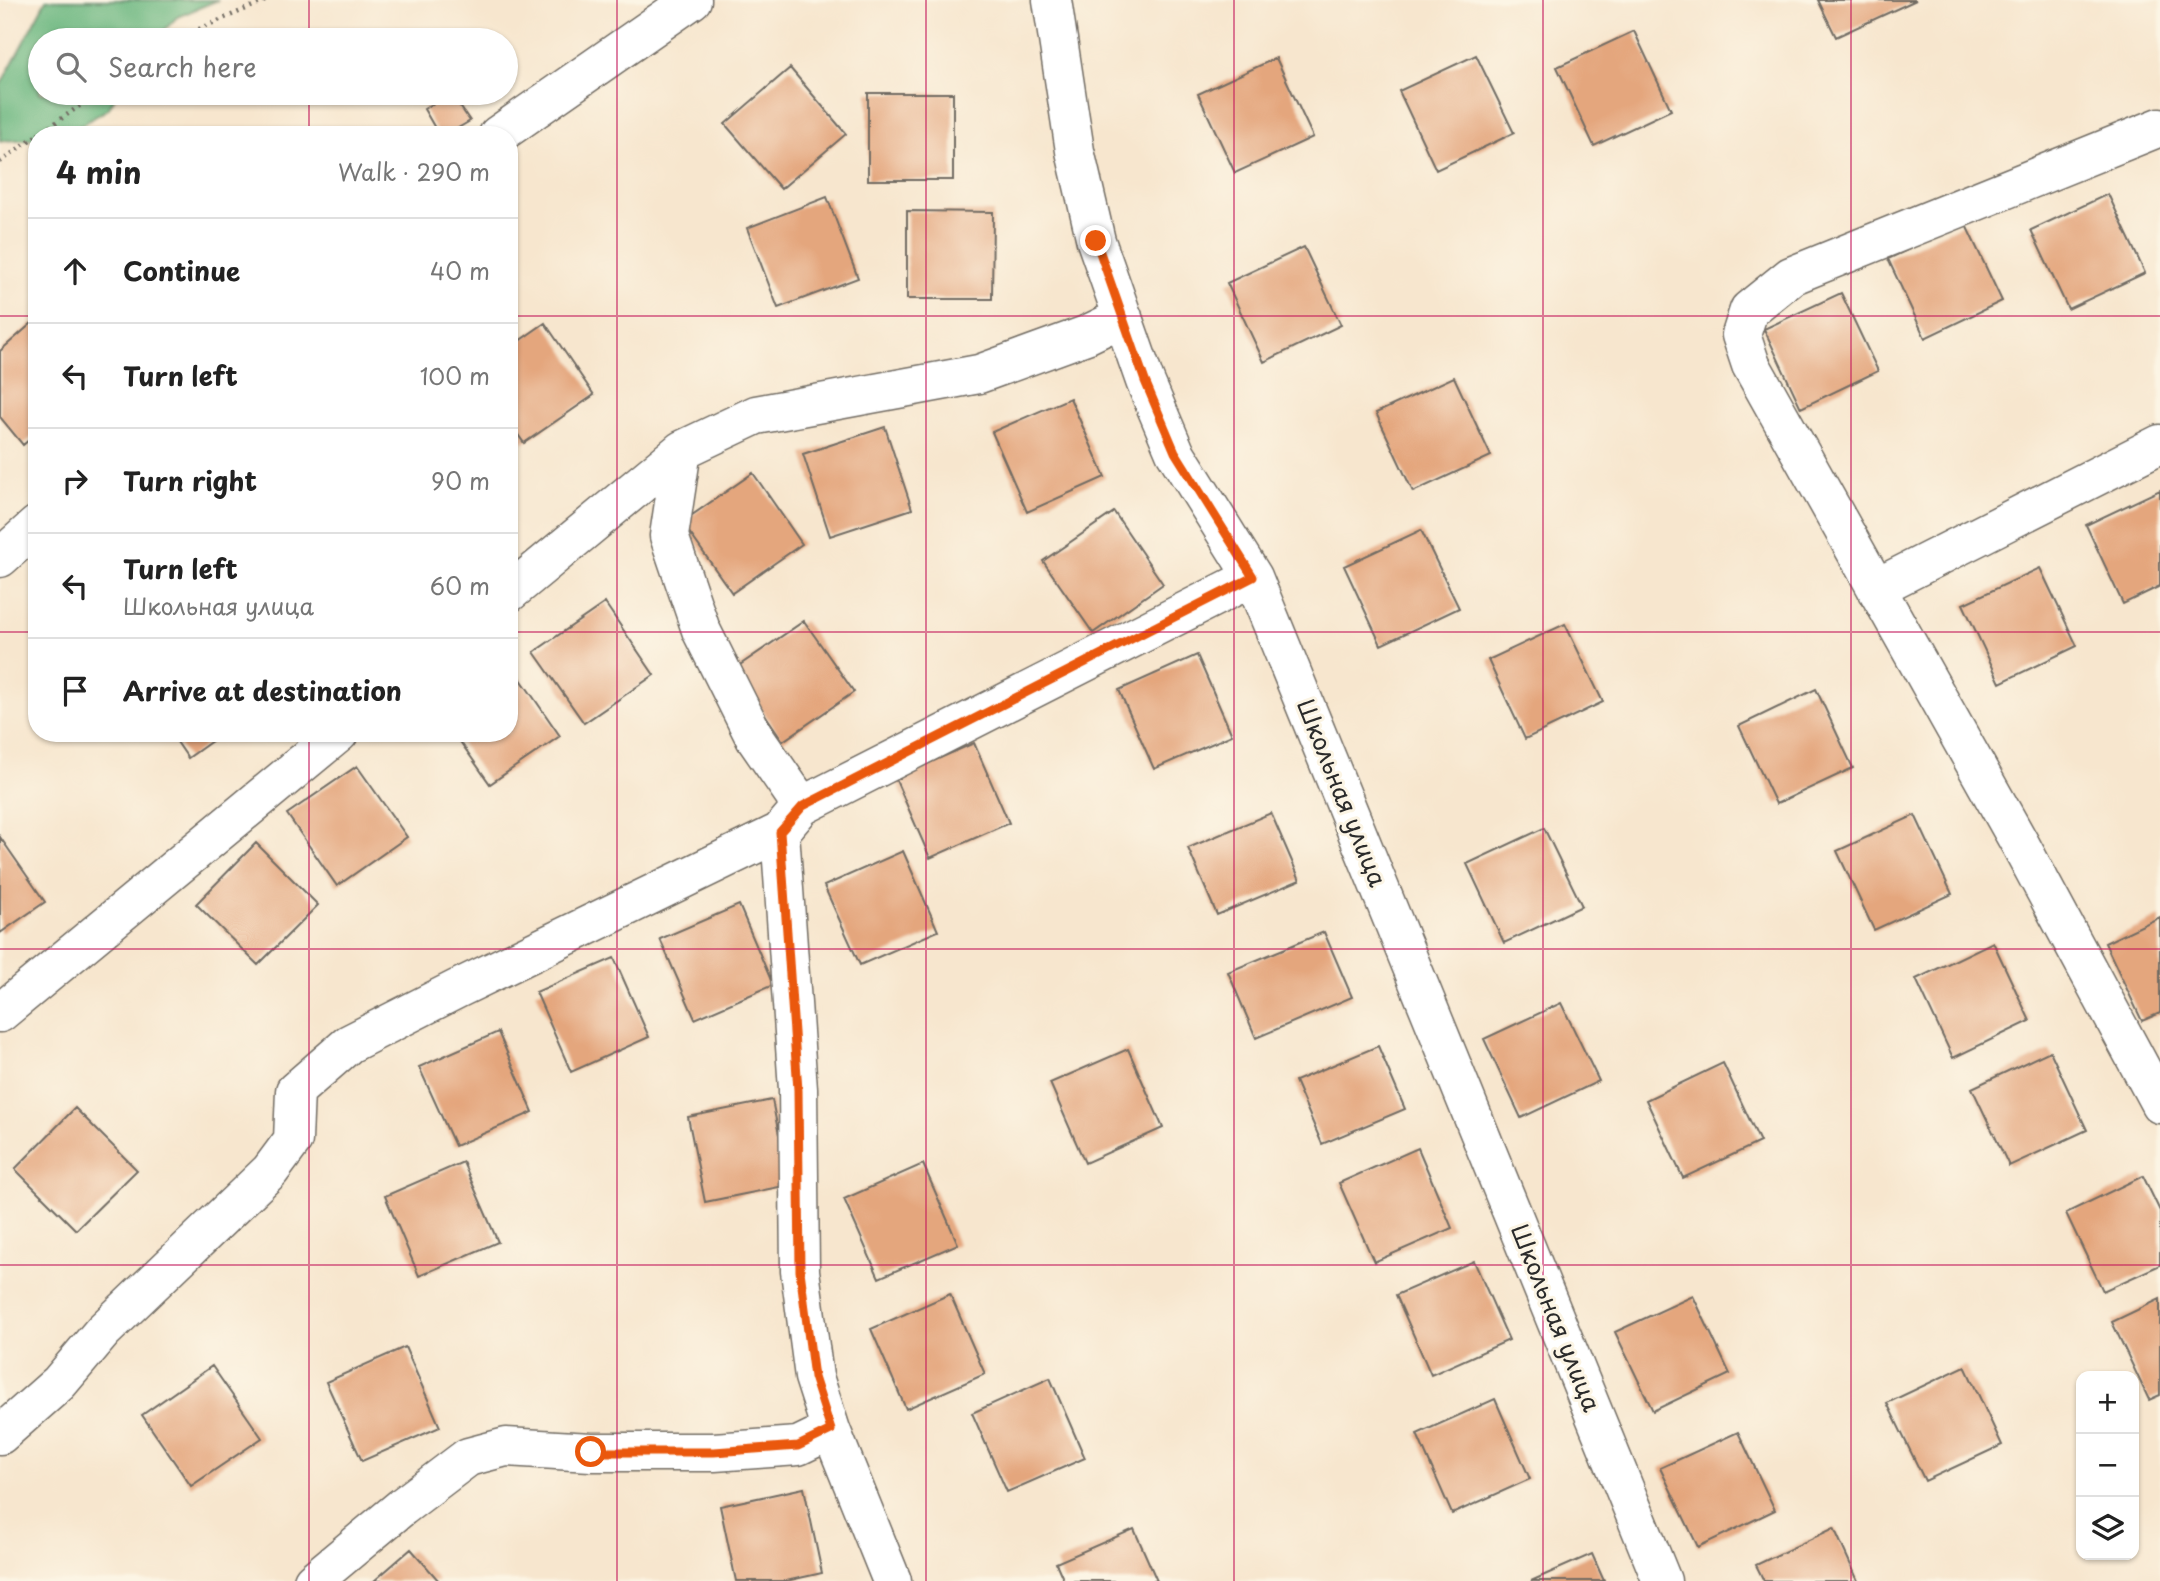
<!DOCTYPE html>
<html lang="en">
<head>
<meta charset="utf-8">
<style>
  :root { --surface:#fff; --page:#f2f2f2; --text:#222; --muted:#767676; --line:#e0e0e0 }
  body { margin:0; font-family:"Playpen Sans",sans-serif; background:var(--page); color:var(--text) }
  .controls { position:absolute; right:21px; bottom:21px; display:grid; overflow:hidden; border-radius:14px; box-shadow:0 2px 5px #0004 }
  .controls button { width:63px; height:63px; display:grid; place-items:center; padding:0; border:0; border-bottom:2px solid var(--line); background:var(--surface); color:var(--text); font:35px sans-serif }
  .stop { position:absolute; width:21px; height:21px; margin:-16px; border:5px solid #ea580c; border-radius:50%; background:#fff }
  .stop.end { background:#ea580c; border-color:#fff; box-shadow:0 2px 7px #0008 }
  .list { margin:0; padding:0; list-style:none }
  h2 { display:flex; justify-content:space-between; align-items:center; height:91px; margin:0; padding:0 28px; font-size:30px }
  h2 small { font-size:23px; font-weight:400; color:var(--muted) }
  .list li { display:grid; grid-template-columns:46px 1fr auto; gap:21px; align-items:center; box-sizing:border-box; height:105px; padding:0 28px; border-top:2px solid var(--line) }
  .list b { display:block; font-size:26px; white-space:nowrap }
  .list p { margin:0; font-size:23px; white-space:nowrap; color:var(--muted) }
  .list em { font-size:23px; font-style:normal; color:var(--muted) }
  .icon { flex:none; width:38px; height:38px; fill:none; stroke:currentColor; stroke-width:2; stroke-linecap:round; stroke-linejoin:round }
  .map { position:relative; flex:none; width:2160px; height:1581px; overflow:hidden }
  .search { position:absolute; background:var(--surface); box-shadow:0 2px 5px #0004; left:28px; top:28px; width:490px; height:77px; display:flex; align-items:center; gap:18px; box-sizing:border-box; padding:0 24px; border-radius:38px; color:var(--muted); font-size:26px }
  .panel { position:absolute; background:var(--surface); box-shadow:0 2px 5px #0004; left:28px; top:126px; width:490px; height:616px; border-radius:28px }
  .map>svg:first-child { display:block }
  .forest { fill:#6db881; stroke:#4c7256; stroke-width:2 }
  .building { fill:#e4a67d }
  .lines { fill:none; stroke-linecap:round; stroke-linejoin:round }
  .minor-casing { stroke:#726c64; stroke-width:41 }
  .path { stroke:#726c64; stroke-width:4.5; stroke-dasharray:2 5; stroke-linecap:butt }
  .minor { stroke:#fff; stroke-width:38 }
  .route { stroke:#ea580c; stroke-width:9 }
  .grid { fill:none; stroke:#c2185b; stroke-width:2; stroke-opacity:0.55 }
  .labels { text-anchor:middle; stroke-width:6; stroke-linejoin:round; paint-order:stroke }
  .street-label { font-size:24px; fill:#2b2b2b; stroke:#fcf5e5 }
</style>
</head>
<body>
<div class="map">
<svg width="2160" height="1581" viewBox="0 0 2160 1581">
  <rect width="100%" height="100%" fill="#fcf5e5"/>
  <filter id="ink" filterUnits="userSpaceOnUse"><feTurbulence type="fractalNoise" baseFrequency=".0143" numOctaves="2"/><feDisplacementMap in="SourceGraphic" scale="14" xChannelSelector="R" yChannelSelector="G"/><feConvolveMatrix kernelMatrix="1 2 1 2 8 2 1 2 1" color-interpolation-filters="sRGB"/></filter>
  <filter id="wash" filterUnits="userSpaceOnUse"><feTurbulence type="fractalNoise" baseFrequency=".00686" numOctaves="4" result="noise"/><feDisplacementMap in="SourceGraphic" scale="28" xChannelSelector="R" yChannelSelector="G"/><feGaussianBlur stdDeviation="1.57" result="paint"/><feColorMatrix in="noise" values="0 0 0 0 0 0 0 0 0 0 0 0 0 0 0 0 0 1.4 0 .05"/><feComposite in="paint" operator="in"/></filter>
  <g filter="url(#wash)">
    <rect width="100%" height="100%" fill="#f7e6ce"/>
    <path class="forest" d="M46,0H218L177,17L155,40H40V93H118L108,109L65,135H37V139L0,141V86Z"/>
    <g id="blocks">
      <path class="building" d="M1818,0H1916L1836,37Z
        M1634,31L1671,110L1594,146L1557,67Z
        M1476,55L1514,133L1436,170L1399,91Z
        M1276,58L1313,137L1235,173L1198,94Z
        M790,68L846,134L781,189L725,124Z
        M451,93L470,121L446,135H439L424,109Z
        M868,93H953V180H868Z
        M2108,194L2145,273L2068,309L2031,230Z
        M827,197L858,278L778,308L747,228Z
        M907,211L993,212L992,299H907Z
        M1965,223L2002,301L1925,338L1888,259Z
        M1304,247L1341,325L1264,362L1227,283Z
        M1841,293L1878,371L1801,408L1764,329Z
        M32,323L37,329V433L23,445L0,417V351Z
        M545,323L594,395L524,443L509,422V348Z
        M1454,377L1491,456L1413,492L1376,413Z
        M1070,398L1105,477L1027,512L992,432Z
        M885,427L912,509L830,536L803,454Z
        M753,473L802,544L732,593L682,522Z
        M2160,490V586L2123,604L2086,525Z
        M1114,512L1163,584L1093,633L1043,561Z
        M1421,530L1459,608L1381,645L1344,566Z
        M2040,568L2077,646L2000,683L1963,604Z
        M605,603L654,675L584,723L534,652Z
        M804,621L854,692L783,741L734,669Z
        M1565,624L1603,702L1525,739L1488,660Z
        M1197,655L1232,735L1154,769L1119,690Z
        M509,662L560,736L490,784L454,733H509Z
        M1816,689L1853,768L1776,804L1739,726Z
        M171,733H223L188,758Z
        M974,743L1009,823L930,858L895,778Z
        M357,766L407,837L337,886L287,814Z
        M1271,813L1300,880L1217,915L1188,848Z
        M1915,815L1952,894L1874,930L1837,851Z
        M1544,828L1582,906L1504,943L1467,864Z
        M0,837L45,902L0,933Z
        M256,843L318,905L258,965L196,904Z
        M903,851L938,931L860,965L824,886Z
        M739,905L773,985L695,1019L660,939Z
        M2160,917V1013L2142,1021L2105,943Z
        M1324,932L1352,997L1256,1038L1228,972Z
        M1993,942L2030,1021L1953,1058L1916,979Z
        M614,958L649,1037L571,1072L536,992Z
        M1561,1003L1599,1081L1521,1118L1484,1039Z
        M498,1032L533,1112L455,1146L419,1067Z
        M1378,1046L1405,1109L1322,1144L1295,1081Z
        M1128,1049L1163,1128L1085,1163L1050,1083Z
        M2050,1051L2087,1130L2009,1166L1972,1088Z
        M1723,1063L1760,1142L1683,1178L1646,1100Z
        M772,1100L789,1185L705,1202L688,1117Z
        M75,1108L137,1170L76,1230L15,1169Z
        M1418,1148L1452,1228L1374,1262L1339,1183Z
        M463,1162L498,1242L419,1276L385,1196Z
        M923,1164L958,1244L879,1278L844,1199Z
        M2143,1176L2160,1211V1265L2103,1291L2066,1213Z
        M1474,1261L1509,1340L1431,1375L1396,1295Z
        M950,1294L985,1374L906,1409L871,1329Z
        M1693,1296L1730,1374L1653,1411L1615,1332Z
        M2160,1299V1395L2149,1400L2112,1322Z
        M405,1347L440,1427L362,1461L326,1382Z
        M212,1366L262,1438L191,1486L142,1415Z
        M1965,1366L2002,1445L1925,1481L1887,1403Z
        M1050,1378L1085,1458L1007,1492L972,1413Z
        M1495,1399L1530,1479L1452,1514L1417,1434Z
        M1738,1432L1775,1510L1698,1547L1660,1468Z
        M804,1488L822,1573L786,1581H736L720,1506Z
        M1834,1528L1858,1581H1764L1756,1565Z
        M1134,1529L1157,1581H1064L1056,1563Z
        M411,1549L439,1581H374Z
        M1592,1554L1604,1581H1531Z"/>
    </g>
  </g>
  <g filter="url(#ink)">
    <use href="#blocks" fill-opacity="0" stroke="#726c64" stroke-width="2"/>
    <g class="lines">
      <defs>
        <path id="minor" d="M1052,0L1075,151L1096,241L1145,381L1175,452L1253,577L1662,1581
          M2160,127L1791,276L1749,310L1741,335L1751,365L2020,844L2160,1104
          M498,135L692,0
          M0,558L37,525
          M1876,588L2160,444
          M509,593L682,450
          M802,806L755,738L701,630L669,536L682,450L756,415L979,374L1086,335L1123,317
          M0,1013L339,733
          M0,1435L59,1383L103,1331L270,1171L293,1140L295,1091L349,1044L457,989L780,832
          M313,1581L402,1507L468,1457L506,1447L591,1452H714L798,1446L831,1430
          M892,1581L831,1430L814,1377L800,1271L798,1089L780,832L802,806L1253,577"/>
      </defs>
      <use href="#minor" class="minor-casing"/>
      <path class="path" d="M173,40L267,0
        M38,135L98,93
        M0,162L37,135"/>
      <use href="#minor" class="minor"/>
    </g>
  </g>
  <g class="lines" filter="url(#ink)">
    <path class="route" d="M591,1452H714L798,1446L831,1430L814,1377L800,1271L798,1090L780,832L803,806L1253,577L1175,452L1145,381L1096,241"/>
  </g>
  <path class="grid" d="M309,0V40M617,0V1581M926,0V1581M1234,0V1581M1543,0V1581M1851,0V1581M309,93V135M0,316H37M509,316H2160M0,632H37M509,632H2160M309,733V1581M0,949H2160M0,1265H2160"/>
  <g class="labels">
    <g class="street-label">
      <text transform="translate(1341 793) rotate(68)" y="8">Школьная улица</text>
      <text transform="translate(1555 1318) rotate(68)" y="8">Школьная улица</text>
    </g>
  </g>
</svg>
<div class="controls">
<button>+</button>
<button>−</button>
<button><svg class="icon" aria-label="layers" viewBox="0 0 24 24"><path d="M12 4l9 5-9 5-9-5zM3 14l9 5 9-5"/></svg></button>
</div>
<div class="stop" style="left:591px;top:1452px"></div>
<div class="stop end" style="left:1096px;top:241px"></div>
<div class="search"><svg class="icon" aria-label="search" viewBox="0 0 24 24"><circle cx="10" cy="10" r="6"/><path d="M15 15l6 6"/></svg>Search here</div>
<section class="panel">
<h2>4 min<small>Walk · 290 m</small></h2>
<ul class="list">
<li><svg class="icon" aria-label="ahead" viewBox="0 0 24 24"><path d="M12 20V5M6 11l6-6 6 6"/></svg><div><b>Continue</b></div><em>40 m</em></li>
<li><svg class="icon" aria-label="left" viewBox="0 0 24 24"><path d="M17 20v-9H6M10 6l-5 5 5 5"/></svg><div><b>Turn left</b></div><em>100 m</em></li>
<li><svg class="icon" aria-label="right" viewBox="0 0 24 24"><path d="M7 20v-9h11M14 6l5 5-5 5"/></svg><div><b>Turn right</b></div><em>90 m</em></li>
<li><svg class="icon" aria-label="left" viewBox="0 0 24 24"><path d="M17 20v-9H6M10 6l-5 5 5 5"/></svg><div><b>Turn left</b><p>Школьная улица</p></div><em>60 m</em></li>
<li><svg class="icon" aria-label="arrive" viewBox="0 0 24 24"><path d="M6 21V4h12l-3 4 3 4H6"/></svg><div><b>Arrive at destination</b></div></li>
</ul>
</section>
</div>
</body>
</html>
